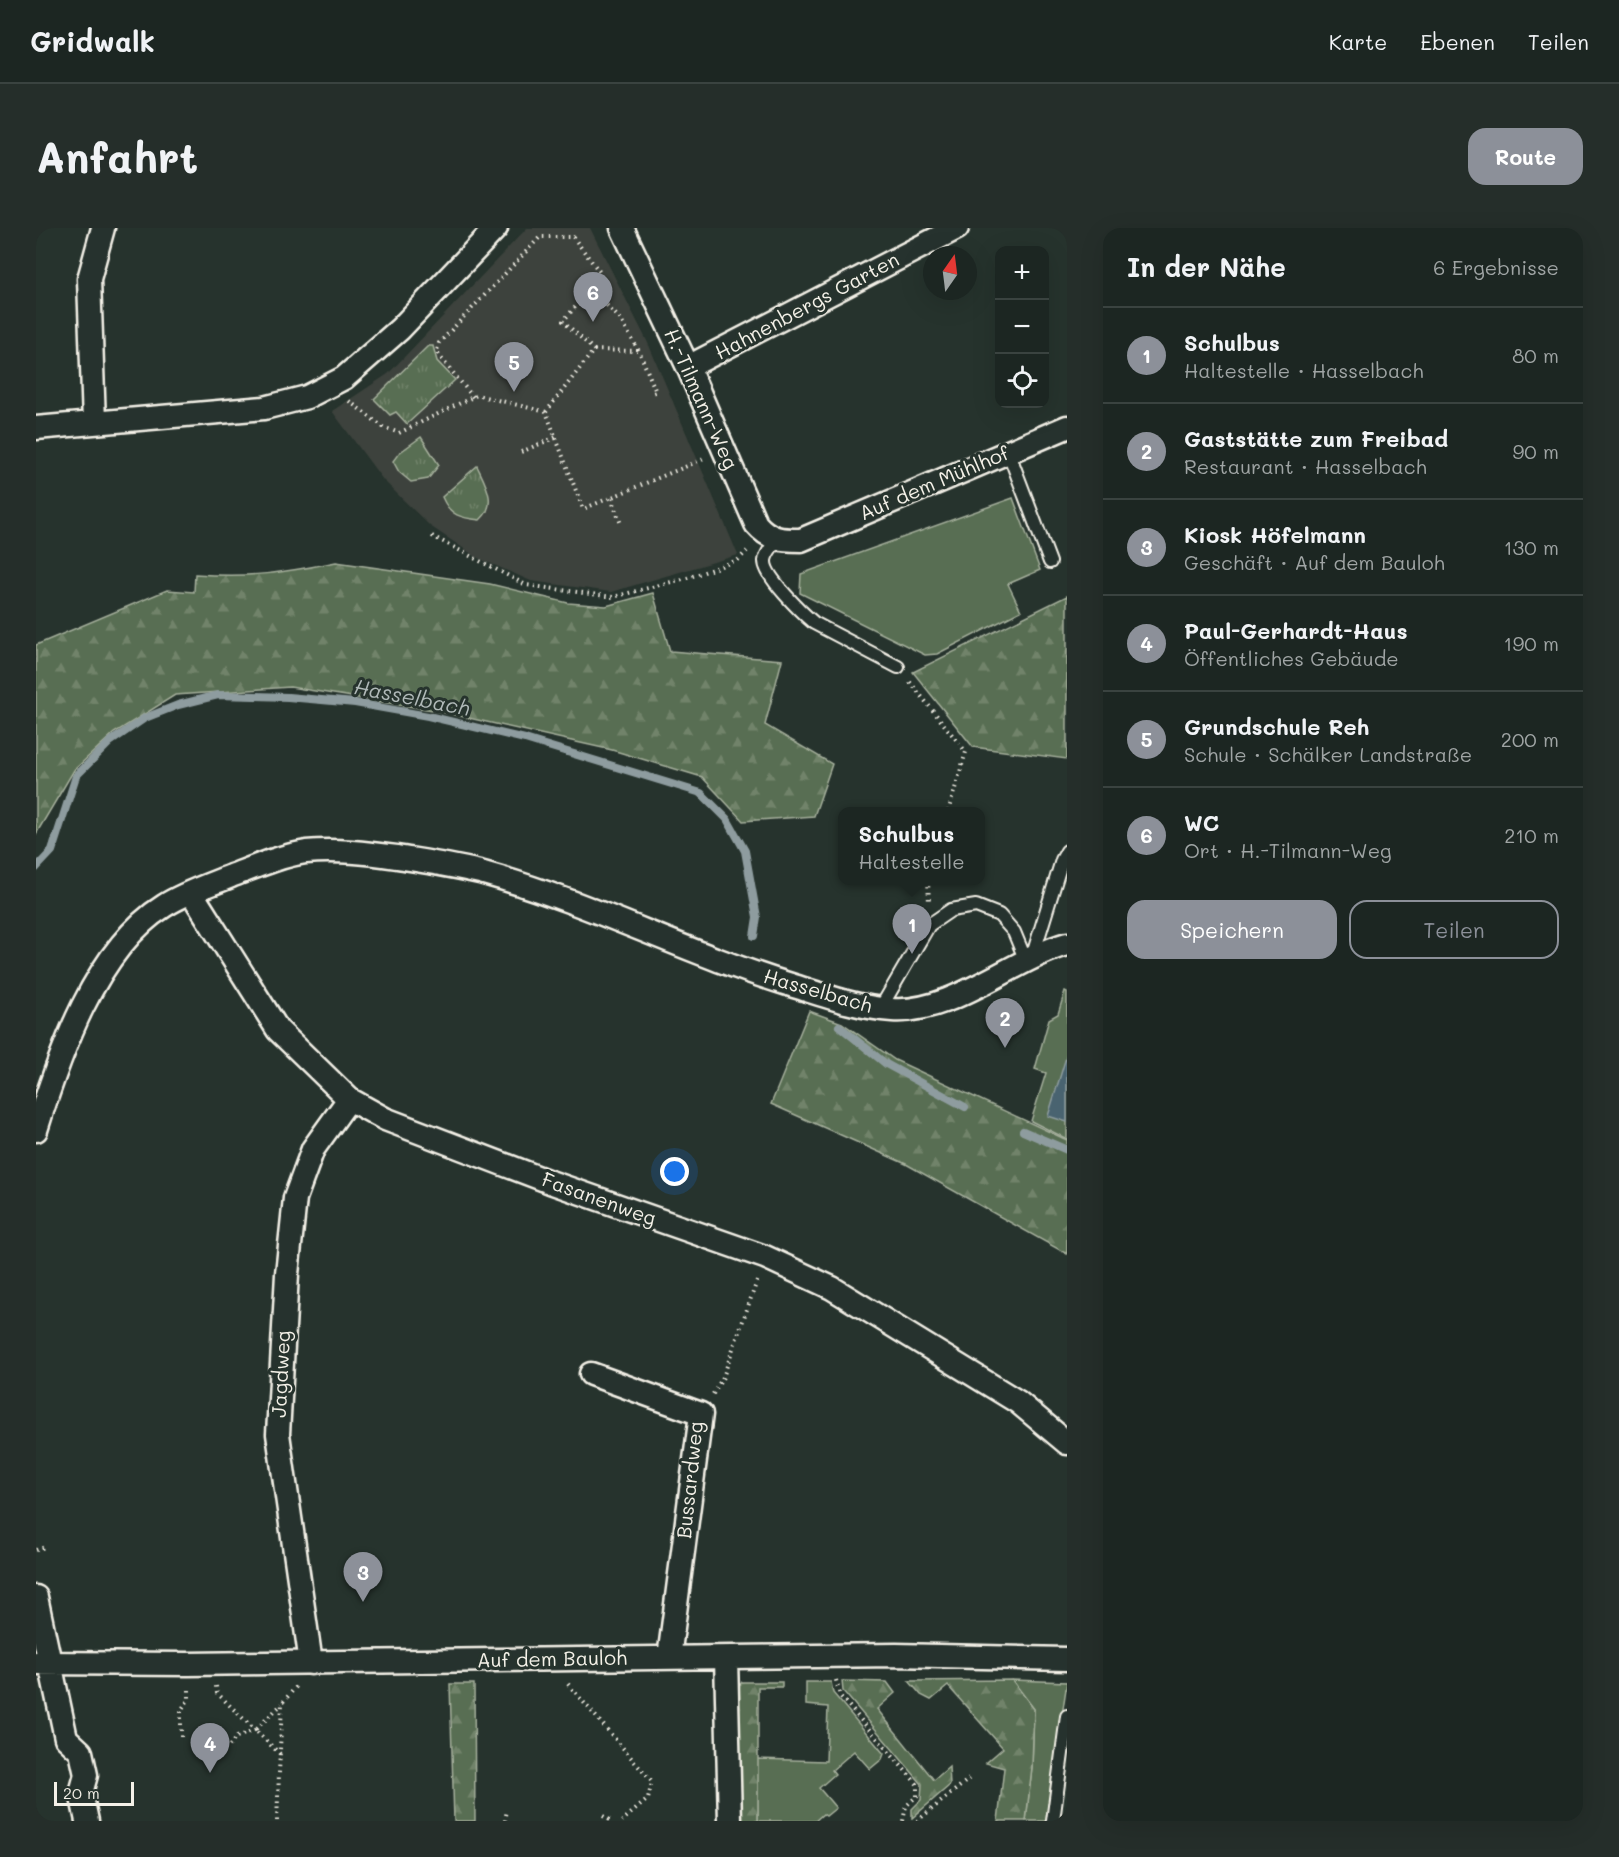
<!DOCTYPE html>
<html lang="de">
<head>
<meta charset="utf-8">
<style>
  :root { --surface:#1c2622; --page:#252e2a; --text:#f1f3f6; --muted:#a0a5a5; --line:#3a4340; --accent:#8c9099 }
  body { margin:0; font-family:Mali,sans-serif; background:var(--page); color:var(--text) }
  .controls { position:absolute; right:18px; top:18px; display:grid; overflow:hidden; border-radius:12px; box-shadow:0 6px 24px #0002 }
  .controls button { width:54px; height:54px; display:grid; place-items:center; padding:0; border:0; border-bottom:2px solid var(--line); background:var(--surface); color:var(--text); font:30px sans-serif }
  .compass { position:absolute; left:887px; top:18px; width:54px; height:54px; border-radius:50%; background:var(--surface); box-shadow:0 6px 24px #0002; rotate:14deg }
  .scale { position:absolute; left:18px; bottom:15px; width:80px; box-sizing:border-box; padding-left:6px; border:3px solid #f4f1e8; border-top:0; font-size:16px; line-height:21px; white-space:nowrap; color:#f4f1e8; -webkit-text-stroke:4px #26332d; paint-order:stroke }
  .you { position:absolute; left:639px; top:944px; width:21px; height:21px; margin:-15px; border:4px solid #fff; border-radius:50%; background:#1a73e8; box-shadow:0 0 0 9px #1a73e833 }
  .badge { display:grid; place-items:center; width:39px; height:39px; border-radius:50%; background:var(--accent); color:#fff; font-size:20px; font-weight:700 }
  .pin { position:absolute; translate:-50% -50px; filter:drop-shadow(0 2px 3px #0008) }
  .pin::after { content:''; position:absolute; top:32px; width:21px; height:18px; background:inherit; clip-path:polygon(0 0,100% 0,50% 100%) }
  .popup { position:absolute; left:802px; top:579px; width:147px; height:78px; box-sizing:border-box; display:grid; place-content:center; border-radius:12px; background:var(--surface); filter:drop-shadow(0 2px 4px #0005); font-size:20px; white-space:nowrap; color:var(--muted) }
  .popup b { font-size:22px; color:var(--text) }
  .popup::after { content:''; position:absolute; left:50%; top:100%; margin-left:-12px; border:12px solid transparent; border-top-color:var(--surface) }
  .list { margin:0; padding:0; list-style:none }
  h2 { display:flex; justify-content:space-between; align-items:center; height:78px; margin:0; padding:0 24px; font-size:26px }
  h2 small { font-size:20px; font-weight:400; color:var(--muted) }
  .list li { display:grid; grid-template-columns:39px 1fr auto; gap:18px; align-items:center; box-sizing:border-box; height:96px; padding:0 24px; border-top:2px solid var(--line) }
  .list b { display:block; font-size:22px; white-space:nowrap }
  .list p { margin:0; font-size:20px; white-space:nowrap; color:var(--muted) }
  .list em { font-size:20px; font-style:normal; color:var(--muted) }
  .actions { display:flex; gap:12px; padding:18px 24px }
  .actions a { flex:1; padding:14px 0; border:2px solid var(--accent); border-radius:18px; text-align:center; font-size:21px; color:var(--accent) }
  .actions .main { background:var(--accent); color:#fff }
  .icon { flex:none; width:33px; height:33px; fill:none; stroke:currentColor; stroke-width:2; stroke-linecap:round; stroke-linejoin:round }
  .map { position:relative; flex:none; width:1031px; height:1593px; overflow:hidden; border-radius:18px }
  header { display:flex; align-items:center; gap:36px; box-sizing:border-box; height:84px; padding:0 30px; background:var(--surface); border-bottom:2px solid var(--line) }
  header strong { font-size:28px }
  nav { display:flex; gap:33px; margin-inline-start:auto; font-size:21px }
  .intro { display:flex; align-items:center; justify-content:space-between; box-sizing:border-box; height:144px; padding:0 36px }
  h1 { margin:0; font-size:42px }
  .button { padding:15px 27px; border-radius:18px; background:var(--accent); color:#fff; font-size:21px; font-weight:700 }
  main { display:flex; gap:36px; padding:0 36px }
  aside { flex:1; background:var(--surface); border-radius:18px; box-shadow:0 6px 24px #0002 }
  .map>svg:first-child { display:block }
  .built { fill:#3c423c }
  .green { fill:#586e52; stroke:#a6b09d; stroke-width:1.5 }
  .forest { fill:url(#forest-firs); stroke:#a6b09d; stroke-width:1.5 }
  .park { fill:url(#park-tufts); stroke:#a6b09d; stroke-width:1.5 }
  .water { fill:#4a646f; stroke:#8e9c9f; stroke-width:1.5 }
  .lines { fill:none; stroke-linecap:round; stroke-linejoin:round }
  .stream { stroke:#8e9c9f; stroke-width:8 }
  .lane-casing { stroke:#f4f1e8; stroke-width:16 }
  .street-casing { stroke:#f4f1e8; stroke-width:27 }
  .path { stroke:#f4f1e8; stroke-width:4; stroke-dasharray:1.5 4.5; stroke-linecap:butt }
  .lane { stroke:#26332d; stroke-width:12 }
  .street { stroke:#26332d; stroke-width:22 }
  .labels { text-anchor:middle; stroke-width:6; stroke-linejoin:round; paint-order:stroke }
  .street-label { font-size:20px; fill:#f4f1e8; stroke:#26332d }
  .water-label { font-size:21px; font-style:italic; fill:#b0b9b8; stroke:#26332d }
</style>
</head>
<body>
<header>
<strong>Gridwalk</strong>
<nav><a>Karte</a><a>Ebenen</a><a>Teilen</a></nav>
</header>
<div class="intro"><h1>Anfahrt</h1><a class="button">Route</a></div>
<main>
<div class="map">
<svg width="1031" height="1593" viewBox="0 0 1031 1593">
  <defs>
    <pattern id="forest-firs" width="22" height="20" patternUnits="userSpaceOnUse" patternTransform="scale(1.5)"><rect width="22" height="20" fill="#586e52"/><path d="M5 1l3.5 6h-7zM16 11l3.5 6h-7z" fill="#71836b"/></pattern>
    <pattern id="park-tufts" width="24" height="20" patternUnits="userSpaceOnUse" patternTransform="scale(1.5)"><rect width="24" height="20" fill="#586e52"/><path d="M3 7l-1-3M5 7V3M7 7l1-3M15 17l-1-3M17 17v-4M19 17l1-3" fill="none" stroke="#71836b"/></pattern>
  </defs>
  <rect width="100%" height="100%" fill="#26332d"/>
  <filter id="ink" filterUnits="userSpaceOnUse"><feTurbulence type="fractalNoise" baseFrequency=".0167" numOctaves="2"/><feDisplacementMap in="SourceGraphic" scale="12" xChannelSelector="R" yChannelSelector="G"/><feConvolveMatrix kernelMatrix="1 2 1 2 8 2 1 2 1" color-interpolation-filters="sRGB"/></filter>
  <g filter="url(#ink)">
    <path class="built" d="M491,0H554L612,115L702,327L575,364L495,353L442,330L394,298L347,252L296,183L352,146Z"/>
    <path class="green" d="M977,270L1004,342L972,356L985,383L901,426L889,427L764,365L765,346Z
      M1029,763L1031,764V911L995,893L1010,845L999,841L1013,791L1022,786Z
      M976,1452L1031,1454L1010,1593H990L996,1539L998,1481Z
      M770,1454H795L797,1465L848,1526L846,1531L834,1541L818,1523L796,1542L799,1546L783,1560L800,1580L790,1588L787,1586L779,1593H722L721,1531L790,1533L792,1479L770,1477Z"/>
    <path class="forest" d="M300,334L454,356L532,375L570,378L617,365L634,423L746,432L729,497L796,536L778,588L707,593L666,549L576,522L397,482L254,459L139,467L78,505L38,542L0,606V417L131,362L158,364L159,346C215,350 246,345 300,334Z
      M1031,368V531L937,519L877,444Z
      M773,783L806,795L859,832L1031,912V1026L870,936L735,876Z
      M976,1452L998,1481L996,1539L990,1593H962L968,1540L950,1535L967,1520L912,1458L895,1472L885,1467L873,1453Z
      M806,1453L851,1454L859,1465L841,1481L898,1552L913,1539L914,1557L876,1590V1581L885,1572L886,1556L807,1463Z
      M706,1454H746V1459H722V1593H700L697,1468Z
      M414,1456H438L439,1593H418Z"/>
    <path class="park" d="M392,118H397L401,133L419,152L371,196L360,184L354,187L338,171Z
      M385,209L403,237L392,251L375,254L363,244L357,233L363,225Z
      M441,238C450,257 462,276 444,292C425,290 414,288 406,269Z"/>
    <path class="water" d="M1031,826V894L1012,888Z"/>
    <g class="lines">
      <path class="stream" d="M0,640L16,623L40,548L74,514L109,490L142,477L182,467L252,469L319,475L392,488L489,511L665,565L691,591L709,623L721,689L718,708
        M803,798L850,836L929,879
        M987,903L1031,922"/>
      <defs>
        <path id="lane" d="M972,223L1014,334
          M740,312C737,318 729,326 729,333C728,348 766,385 778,395L862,439
          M996,730L1026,632L1031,623
          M844,781L893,697L915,682L940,678L963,687L978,704L990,733
          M1017,1593L1031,1488"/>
        <path id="street" d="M586,0L652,139L720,296C734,312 745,312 765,312L1031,199
          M652,139L921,0
          M58,195L53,51L67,0
          M0,200L228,180L271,169L308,150L364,101L460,0
          M155,664L242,802L313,871L349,891L514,954L729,1029L796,1060L982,1174L1031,1215
          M0,902C23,828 59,721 128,678C148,665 173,657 195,648C219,639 244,628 270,624C300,621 332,625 361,629C392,634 422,638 451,646C555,675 652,726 755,757C787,767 822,780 856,782C916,786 975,732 1031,716
          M555,1146L665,1186L633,1430
          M0,1369L30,1510L45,1524L50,1547L45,1565L51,1593
          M690,1430L694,1593
          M0,1435L152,1436L860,1427L1031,1431
          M275,1435L242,1206L251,1046L259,970L277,921L313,871"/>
      </defs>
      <use href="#lane" class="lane-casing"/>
      <use href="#street" class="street-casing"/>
      <path class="path" d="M558,122L602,123
        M437,169L405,130L401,123L403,115L504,9H537L566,47L555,61
        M313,173L347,199L363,205L441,167L510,184L547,281L668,231
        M510,184L558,122L527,93L555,61L584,91L603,123L620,164L614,166
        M485,224L520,209
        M575,270L585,296
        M396,308L490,357L577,369L651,350L702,332L711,323
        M874,454L930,524L912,584
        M892,652L893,675
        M677,1166L687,1149L721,1053
        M0,1322L9,1319
        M800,1452L804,1468L881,1556V1568L870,1578L867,1593
        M532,1456L616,1554L612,1571L586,1593
        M180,1458L181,1465L219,1502L201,1509L192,1519
        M145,1509V1482L153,1471V1461
        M244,1526L219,1502L246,1476
        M567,1588L576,1593
        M241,1593L246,1475L260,1459
        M469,1593L471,1582
        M881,1593L933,1551"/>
      <use href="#lane" class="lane"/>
      <use href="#street" class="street"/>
    </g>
  </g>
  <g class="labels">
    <g class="street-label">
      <text transform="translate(771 78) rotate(-28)" y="7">Hahnenbergs Garten</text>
      <text transform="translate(665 171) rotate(66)" y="7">H.-Tilmann-Weg</text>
      <text transform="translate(898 255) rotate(-23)" y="7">Auf dem Mühlhof</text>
      <text transform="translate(782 763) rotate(16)" y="7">Hasselbach</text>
      <text transform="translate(563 971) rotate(20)" y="7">Fasanenweg</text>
      <text transform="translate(245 1146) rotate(-87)" y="7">Jagdweg</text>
      <text transform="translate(654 1252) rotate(-84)" y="7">Bussardweg</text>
      <text transform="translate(516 1431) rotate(-1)" y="7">Auf dem Bauloh</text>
    </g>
    <g class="water-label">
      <text transform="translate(376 470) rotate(11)" y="7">Hasselbach</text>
    </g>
  </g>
</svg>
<div class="controls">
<button>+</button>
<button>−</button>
<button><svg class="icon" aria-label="locate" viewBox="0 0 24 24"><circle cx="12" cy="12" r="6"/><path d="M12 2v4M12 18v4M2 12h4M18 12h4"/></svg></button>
</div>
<svg class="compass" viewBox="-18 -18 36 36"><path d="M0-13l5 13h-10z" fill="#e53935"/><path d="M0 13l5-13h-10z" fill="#a0a5a5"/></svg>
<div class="scale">20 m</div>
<div class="you"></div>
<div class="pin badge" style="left:876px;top:726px">1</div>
<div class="popup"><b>Schulbus</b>Haltestelle</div>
<div class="pin badge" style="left:969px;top:820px">2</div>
<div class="pin badge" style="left:327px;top:1374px">3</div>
<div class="pin badge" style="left:174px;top:1545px">4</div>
<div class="pin badge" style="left:478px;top:164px">5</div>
<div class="pin badge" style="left:557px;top:94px">6</div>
</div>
<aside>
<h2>In der Nähe<small>6 Ergebnisse</small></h2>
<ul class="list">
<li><span class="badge">1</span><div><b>Schulbus</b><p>Haltestelle · Hasselbach</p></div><em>80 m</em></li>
<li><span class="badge">2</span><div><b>Gaststätte zum Freibad</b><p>Restaurant · Hasselbach</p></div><em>90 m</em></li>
<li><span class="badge">3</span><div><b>Kiosk Höfelmann</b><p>Geschäft · Auf dem Bauloh</p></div><em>130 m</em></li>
<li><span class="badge">4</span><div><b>Paul-Gerhardt-Haus</b><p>Öffentliches Gebäude</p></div><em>190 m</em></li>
<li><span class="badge">5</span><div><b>Grundschule Reh</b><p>Schule · Schälker Landstraße</p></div><em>200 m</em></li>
<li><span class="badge">6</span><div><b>WC</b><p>Ort · H.-Tilmann-Weg</p></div><em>210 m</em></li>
</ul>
<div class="actions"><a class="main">Speichern</a><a>Teilen</a></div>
</aside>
</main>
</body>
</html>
